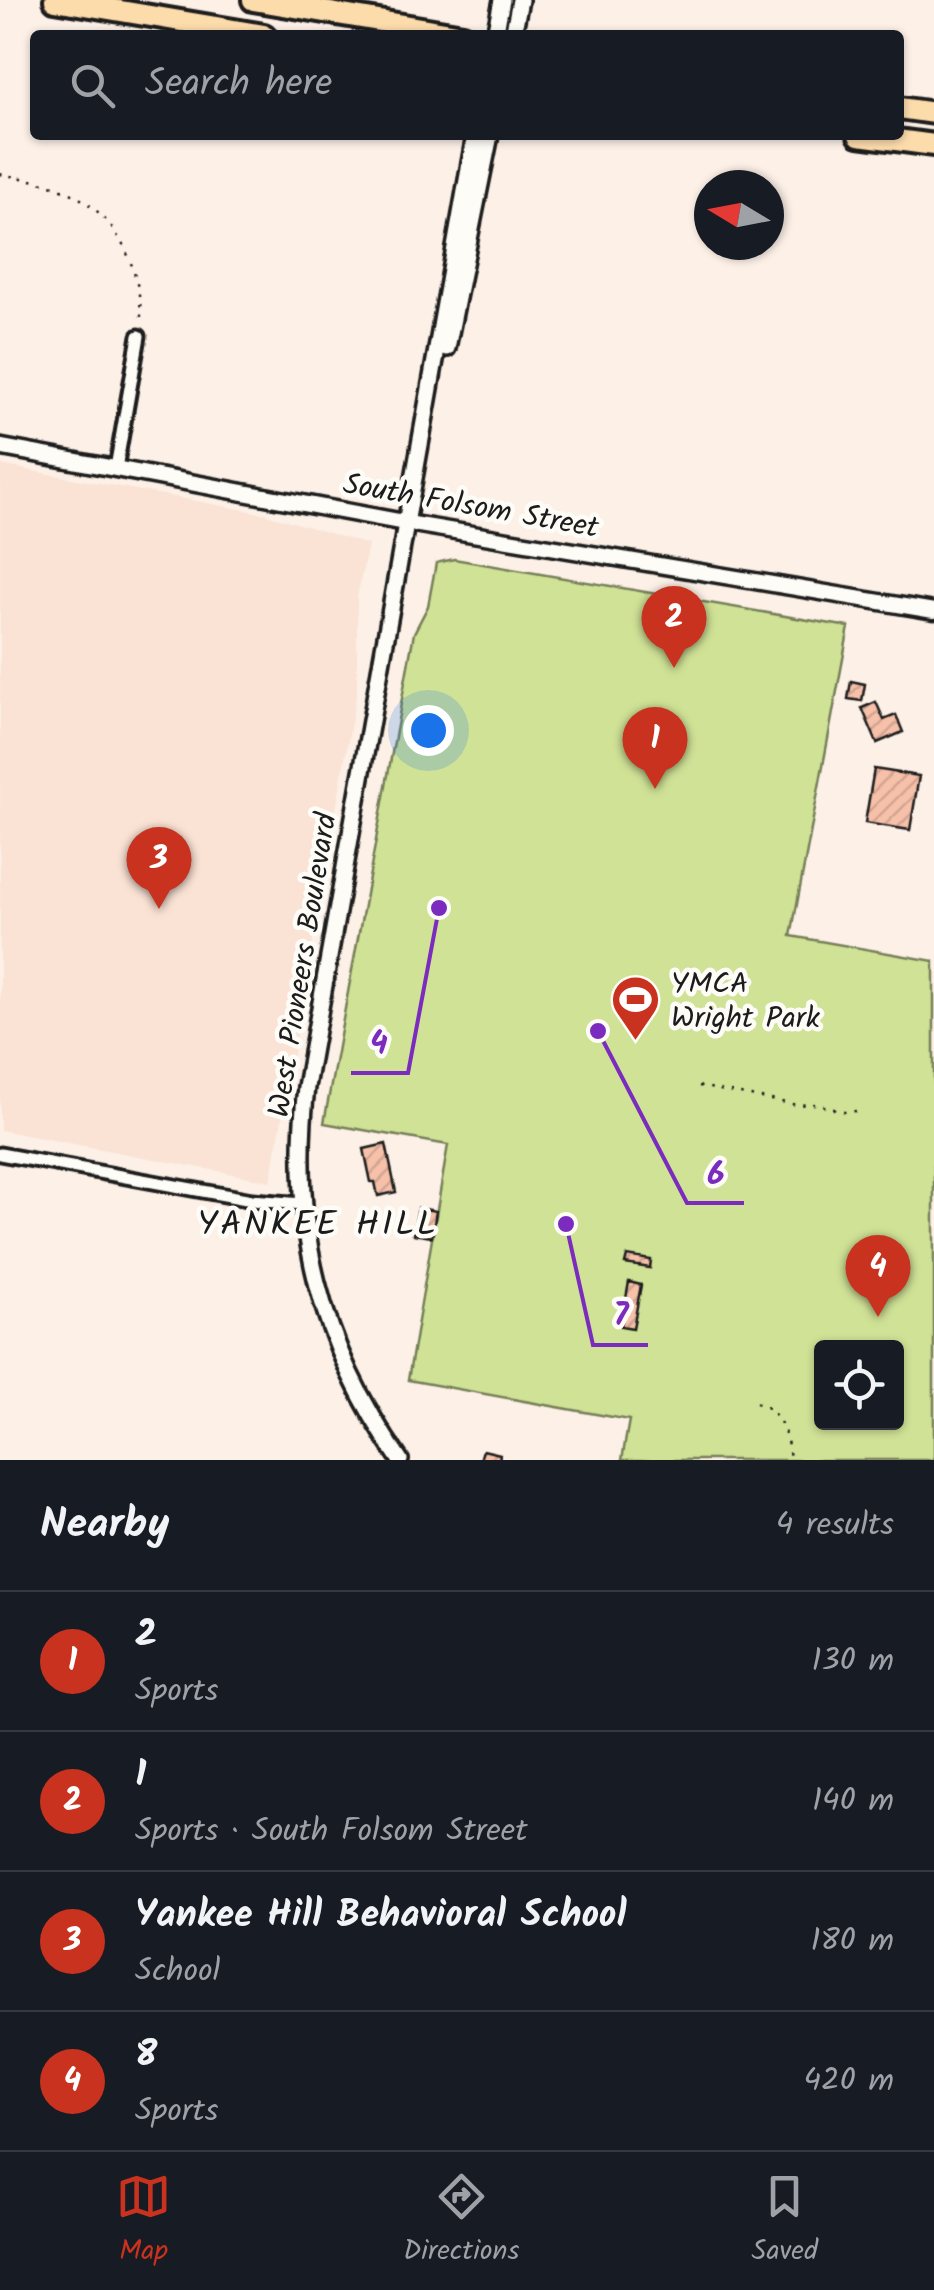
<!DOCTYPE html>
<html lang="en">
<head>
<meta charset="utf-8">
<style>
  :root { --surface:#171b24; --page:#242831; --text:#f1f3f6; --muted:#9ea1a6; --line:#363941; --accent:#c8321e }
  body { margin:0; font-family:Kalam,sans-serif; background:var(--page); color:var(--text) }
  .controls { position:absolute; right:30px; bottom:30px; display:grid; overflow:hidden; border-radius:10px; box-shadow:0 2px 8px #0004 }
  .controls button { width:90px; height:90px; display:grid; place-items:center; padding:0; border:0; border-bottom:2px solid var(--line); background:var(--surface); color:var(--text); font:50px sans-serif }
  .compass { position:absolute; left:694px; top:170px; width:90px; height:90px; border-radius:50%; background:var(--surface); box-shadow:0 2px 8px #0004; rotate:280deg }
  .you { position:absolute; left:428px; top:730px; width:35px; height:35px; margin:-25px; border:8px solid #fff; border-radius:50%; background:#1a73e8; box-shadow:0 0 0 15px #1a73e833 }
  .badge { display:grid; place-items:center; width:65px; height:65px; border-radius:50%; background:var(--accent); color:#fff; font-size:32px; font-weight:700 }
  .pin { position:absolute; translate:-50% -82px; filter:drop-shadow(0 2px 5px #0008) }
  .pin::after { content:''; position:absolute; top:52px; width:35px; height:30px; background:inherit; clip-path:polygon(0 0,100% 0,50% 100%) }
  .list { margin:0; padding:0; list-style:none }
  h2 { display:flex; justify-content:space-between; align-items:center; height:130px; margin:0; padding:0 40px; font-size:42px }
  h2 small { font-size:32px; font-weight:400; color:var(--muted) }
  .list li { display:grid; grid-template-columns:65px 1fr auto; gap:30px; align-items:center; box-sizing:border-box; height:140px; padding:0 40px; border-top:2px solid var(--line) }
  .list b { display:block; font-size:38px; white-space:nowrap }
  .list p { margin:0; font-size:32px; white-space:nowrap; color:var(--muted) }
  .list em { font-size:32px; font-style:normal; color:var(--muted) }
  .icon { flex:none; width:55px; height:55px; fill:none; stroke:currentColor; stroke-width:2; stroke-linecap:round; stroke-linejoin:round }
  .map { position:relative; flex:none; width:934px; height:1460px; overflow:hidden }
  .search { position:absolute; background:var(--surface); box-shadow:0 2px 8px #0004; left:30px; right:30px; top:30px; height:110px; display:flex; align-items:center; gap:25px; box-sizing:border-box; padding:0 35px; border-radius:10px; color:var(--muted); font-size:38px }
  .sheet { height:690px; background:var(--surface) }
  nav { display:flex; justify-content:space-around; align-items:center; box-sizing:border-box; height:140px; border-top:2px solid var(--line); background:var(--surface); font-size:28px; color:var(--muted) }
  nav a { display:grid; justify-items:center; gap:5px }
  nav .on { color:var(--accent) }
  .map>svg:first-child { display:block }
  .built { fill:#fae2d4 }
  .green { fill:#d0e296; stroke:#767f59; stroke-width:2.5; fill-rule:evenodd }
  .building { fill:url(#building-hatch); stroke:#1c1c1c; stroke-width:2.5 }
  .lines { fill:none; stroke-linecap:round; stroke-linejoin:round }
  .minor-casing { stroke:#1c1c1c; stroke-width:19 }
  .tertiary-casing { stroke:#1c1c1c; stroke-width:21 }
  .secondary-casing { stroke:#1c1c1c; stroke-width:22 }
  .trunk-casing { stroke:#1c1c1c; stroke-width:28 }
  .motorway-casing { stroke:#1c1c1c; stroke-width:28 }
  .path { stroke:#1c1c1c; stroke-width:2.5; stroke-dasharray:2.5 8; stroke-linecap:butt }
  .minor { stroke:#fdfcf7; stroke-width:11 }
  .tertiary { stroke:#fdfcf7; stroke-width:14 }
  .secondary { stroke:#fdfcf7; stroke-width:15 }
  .trunk { stroke:#fddcac; stroke-width:20 }
  .motorway { stroke:#fddcac; stroke-width:20 }
  .labels { text-anchor:middle; stroke-width:9; stroke-linejoin:round; paint-order:stroke }
  .street-label { font-size:30px; fill:#1c1c1c; stroke:#fdfcf7 }
  .poi-label { font-size:30px; fill:#1c1c1c; stroke:#fdfcf7; text-anchor:start }
  .quarter-label { font-size:35px; letter-spacing:2.5px; fill:#1c1c1c; stroke:#fdfcf7 }
  .leader { fill:none; stroke:#7b2cbf; stroke-width:4 }
  .callout-dot { fill:#7b2cbf; stroke:#fdfcf7; stroke-width:4 }
  .callout-label { font-size:32px; text-anchor:middle; font-weight:bold; fill:#7b2cbf; stroke:#fdfcf7; stroke-width:9; stroke-linejoin:round; paint-order:stroke }
</style>
</head>
<body>
<div class="map">
<svg width="934" height="1460" viewBox="0 0 934 1460">
  <defs>
    <pattern id="building-hatch" width="6" height="6" patternUnits="userSpaceOnUse" patternTransform="scale(2.5)"><rect width="6" height="6" fill="#f6c0a9"/><path d="M-1 1l2-2M0 6l6-6M5 7l2-2" fill="none" stroke="#d2a491"/></pattern>
  </defs>
  <rect width="100%" height="100%" fill="#fcf0e7"/>
  <filter id="ink" filterUnits="userSpaceOnUse"><feTurbulence type="fractalNoise" baseFrequency=".01" numOctaves="2"/><feDisplacementMap in="SourceGraphic" scale="20" xChannelSelector="R" yChannelSelector="G"/><feConvolveMatrix kernelMatrix="1 2 1 2 8 2 1 2 1" color-interpolation-filters="sRGB"/></filter>
  <g filter="url(#ink)">
    <path class="built" d="M0,465L266,514L368,545L357,596V689L271,1181L0,1130Z"/>
    <path class="green" d="M454,559L849,627L791,936L934,961V1460H622L629,1420L408,1380L448,1145L324,1123L414,633L428,606L436,563ZM822,1348H896V1422H822Z"/>
    <path class="building" d="M851,681L865,684L862,701L848,699Z
      M876,702L884,720L896,715L903,732L877,743L862,708Z
      M874,769L919,776L910,830L865,823Z
      M386,1144L396,1192L378,1196L375,1182H371L364,1149Z
      M418,1208L436,1211L432,1237L413,1234Z
      M627,1256L651,1260L650,1268L625,1264Z
      M629,1282L641,1285L633,1328L621,1326Z
      M483,1450L500,1454L499,1460H480Z"/>
    <g class="lines">
      <defs>
        <path id="minor" d="M116,468L139,336
          M0,1154L252,1200L303,1204"/>
        <path id="tertiary" d="M407,523L934,611"/>
        <path id="secondary" d="M495,35L502,0
          M513,35L520,0
          M447,348L490,135
          M0,447L407,523
          M400,1460C320,1345 290,1226 306,1087L475,135"/>
        <path id="trunk" d="M899,108L934,113
          M859,135L934,145"/>
        <path id="motorway" d="M55,0L264,35
          M253,0L463,35"/>
      </defs>
      <use href="#minor" class="minor-casing"/>
      <use href="#tertiary" class="tertiary-casing"/>
      <use href="#secondary" class="secondary-casing"/>
      <use href="#trunk" class="trunk-casing"/>
      <use href="#motorway" class="motorway-casing"/>
      <path class="path" d="M0,174C21,178 42,181 62,189C117,212 142,268 141,325
        M699,1086L797,1105L817,1104L844,1112L856,1111L860,1105
        M756,1403C781,1409 788,1437 790,1460"/>
      <use href="#minor" class="minor"/>
      <use href="#tertiary" class="tertiary"/>
      <use href="#secondary" class="secondary"/>
      <use href="#trunk" class="trunk"/>
      <use href="#motorway" class="motorway"/>
    </g>
  </g>
  <defs>
    <symbol id="stadium-pin" viewBox="-11 -11 22 30"><path d="M0 17L-7.5 6A9.5 9.5 0 1 1 7.5 6Z" fill="#c8321e" stroke="#fdfcf7"/><path d="M0-5a6.5 5 0 1 0 0 10a6.5 5 0 1 0 0-10ZM-3.5-1.8h7v3.6h-7Z" fill="#fff"/></symbol>
  </defs>
  <g fill-rule="evenodd">
    <use href="#stadium-pin" x="608" y="972" width="55" height="75"/>
  </g>
  <g class="labels">
    <g class="street-label">
      <text transform="translate(471 505) rotate(10)" y="10">South Folsom Street</text>
      <text transform="translate(302 965) rotate(-81)" y="10">West Pioneers Boulevard</text>
    </g>
    <g class="poi-label">
      <text x="671" y="993">YMCA<tspan x="671" dy="34">Wright Park</tspan></text>
    </g>
    <g class="quarter-label">
      <text x="318" y="1235">YANKEE HILL</text>
    </g>
  </g>
  <path class="leader" d="M439 908L408 1073H351M598 1031L687 1203H744M566 1224L593 1345H648"/>
  <g class="callout-dot">
    <circle cx="439" cy="908" r="10"/>
    <circle cx="598" cy="1031" r="10"/>
    <circle cx="566" cy="1224" r="10"/>
  </g>
  <g class="callout-label">
    <text x="379" y="1053">4</text>
    <text x="716" y="1184">6</text>
    <text x="621" y="1325">7</text>
  </g>
</svg>
<div class="controls">
<button><svg class="icon" aria-label="locate" viewBox="0 0 24 24"><circle cx="12" cy="12" r="6"/><path d="M12 2v4M12 18v4M2 12h4M18 12h4"/></svg></button>
</div>
<svg class="compass" viewBox="-18 -18 36 36"><path d="M0-13l5 13h-10z" fill="#e53935"/><path d="M0 13l5-13h-10z" fill="#9ea1a6"/></svg>
<div class="you"></div>
<div class="pin badge" style="left:655px;top:789px">1</div>
<div class="pin badge" style="left:674px;top:668px">2</div>
<div class="pin badge" style="left:159px;top:909px">3</div>
<div class="pin badge" style="left:878px;top:1317px">4</div>
<div class="search"><svg class="icon" aria-label="search" viewBox="0 0 24 24"><circle cx="10" cy="10" r="6"/><path d="M15 15l6 6"/></svg>Search here</div>
</div>
<section class="sheet">
<h2>Nearby<small>4 results</small></h2>
<ul class="list">
<li><span class="badge">1</span><div><b>2</b><p>Sports</p></div><em>130 m</em></li>
<li><span class="badge">2</span><div><b>1</b><p>Sports · South Folsom Street</p></div><em>140 m</em></li>
<li><span class="badge">3</span><div><b>Yankee Hill Behavioral School</b><p>School</p></div><em>180 m</em></li>
<li><span class="badge">4</span><div><b>8</b><p>Sports</p></div><em>420 m</em></li>
</ul>
</section>
<nav>
<a class="on"><svg class="icon" aria-label="map" viewBox="0 0 24 24"><path d="M3 6l6-2 6 2 6-2v14l-6 2-6-2-6 2zM9 4v14M15 6v14"/></svg>Map</a>
<a><svg class="icon" aria-label="directions" viewBox="0 0 24 24"><path d="M12 3l9 9-9 9-9-9zM9 14v-3h6M13 9l2 2-2 2"/></svg>Directions</a>
<a><svg class="icon" aria-label="saved" viewBox="0 0 24 24"><path d="M7 4h10v16l-5-4-5 4z"/></svg>Saved</a>
</nav>
</body>
</html>
